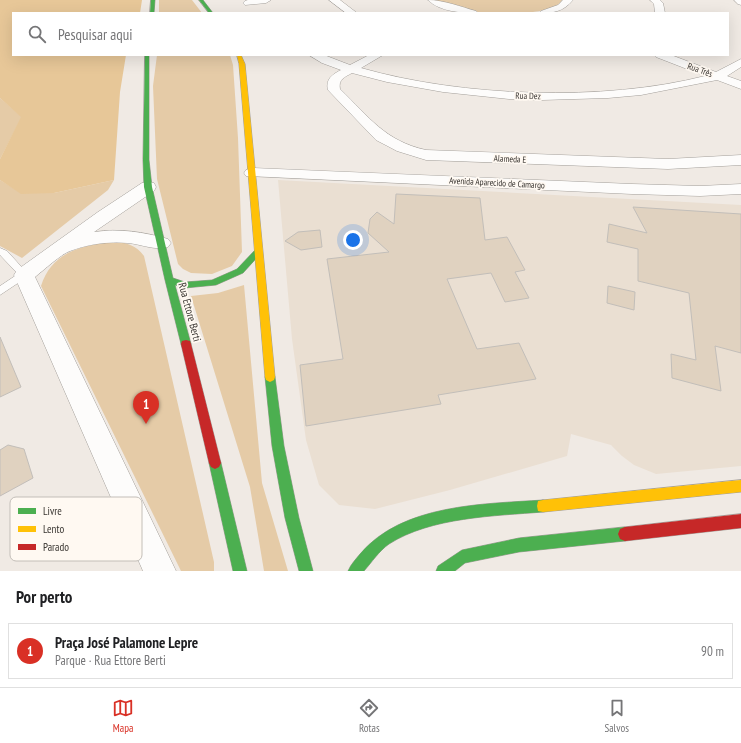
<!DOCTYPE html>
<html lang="pt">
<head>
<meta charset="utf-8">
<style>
  :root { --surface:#fff; --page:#f2f2f2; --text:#202124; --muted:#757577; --line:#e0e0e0; --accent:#d93025 }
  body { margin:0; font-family:"PT Sans Narrow",sans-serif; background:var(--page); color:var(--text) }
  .you { position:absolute; left:353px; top:240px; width:14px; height:14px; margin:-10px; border:3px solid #fff; border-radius:50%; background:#1a73e8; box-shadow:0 0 0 6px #1a73e833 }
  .badge { display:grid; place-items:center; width:26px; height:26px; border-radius:50%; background:var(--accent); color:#fff; font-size:13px; font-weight:700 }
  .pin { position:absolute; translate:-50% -33px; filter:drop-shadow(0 1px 2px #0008) }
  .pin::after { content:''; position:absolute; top:21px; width:14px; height:12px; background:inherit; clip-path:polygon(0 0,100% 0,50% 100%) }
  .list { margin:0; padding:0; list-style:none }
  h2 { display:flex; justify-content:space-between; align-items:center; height:52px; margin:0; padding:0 16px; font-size:17px }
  h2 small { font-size:13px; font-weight:400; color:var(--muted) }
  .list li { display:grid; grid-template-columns:26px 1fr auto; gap:12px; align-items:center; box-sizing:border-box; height:56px; margin:0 8px 8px; padding:0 8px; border:1px solid var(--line); border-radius:0px }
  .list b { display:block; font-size:15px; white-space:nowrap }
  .list p { margin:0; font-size:13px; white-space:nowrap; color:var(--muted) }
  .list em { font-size:13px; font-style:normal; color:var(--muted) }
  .icon { flex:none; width:22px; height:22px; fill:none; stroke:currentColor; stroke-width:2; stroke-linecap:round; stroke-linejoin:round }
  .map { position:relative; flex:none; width:741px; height:571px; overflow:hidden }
  .search { position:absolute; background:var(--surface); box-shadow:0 4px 16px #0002; left:12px; right:12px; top:12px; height:44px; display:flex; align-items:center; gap:10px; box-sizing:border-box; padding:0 14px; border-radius:0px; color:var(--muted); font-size:15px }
  .sheet { height:116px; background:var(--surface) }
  nav { display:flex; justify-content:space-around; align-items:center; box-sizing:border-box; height:56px; border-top:1px solid var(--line); background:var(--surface); font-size:11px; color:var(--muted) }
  nav a { display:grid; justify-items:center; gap:2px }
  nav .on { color:var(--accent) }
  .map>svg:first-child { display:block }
  .built { fill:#eadfd2 }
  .green { fill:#e5cba7 }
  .forest { fill:#e7c798 }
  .building { fill:#e0d2c0; stroke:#c2beb9 }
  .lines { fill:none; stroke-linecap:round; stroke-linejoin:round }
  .lane-casing { stroke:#a39f9a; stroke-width:1 }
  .street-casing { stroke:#a39f9a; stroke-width:1 }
  .fast-casing { stroke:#a39f9a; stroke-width:1 }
  .slow-casing { stroke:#a39f9a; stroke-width:1 }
  .jam-casing { stroke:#a39f9a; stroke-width:1 }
  .lane { fill:#fdfcfb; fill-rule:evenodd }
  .street { fill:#fdfcfb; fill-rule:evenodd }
  .fast { fill:#4caf50; fill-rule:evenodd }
  .slow { fill:#ffc107; fill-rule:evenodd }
  .jam { fill:#c62828; fill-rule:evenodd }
  .labels { text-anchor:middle; stroke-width:3.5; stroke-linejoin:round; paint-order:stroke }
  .far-street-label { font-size:9px; fill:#383430; stroke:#fff9f2 }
  .street-label { font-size:11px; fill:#383430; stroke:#fff9f2 }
  .key { fill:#fff9f2; stroke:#c3beb8; stroke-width:1 }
  .key-label { font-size:11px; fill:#383430 }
</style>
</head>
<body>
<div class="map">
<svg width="741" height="571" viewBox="0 0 741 571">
  <rect width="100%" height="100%" fill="#f0eae4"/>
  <path class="built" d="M278,180L741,205V466L656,474L634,465L622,456L611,445L571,434L567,456L450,490L375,509L339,505L319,485L306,440L292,339Z"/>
  <path class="green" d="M159,0H192L202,13H159Z
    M435,0H562C554,17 485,15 467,11C457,9 444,5 435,0Z
    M157,55H230L233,65L238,138L242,252L232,266L212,274L191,273L183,269L178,264L157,179L153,86Z
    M0,98L22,117L0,159Z
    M0,180L21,193H54L114,180L108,190L22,258L0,246Z
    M114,241C127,243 136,245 144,256L214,562V571H181L41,286C52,251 82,246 114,241Z
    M244,285L262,483L288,571H264L250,487L191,296L218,293Z"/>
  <path class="forest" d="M0,0H142L140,13H13V55H126L120,92L114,180L54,193L21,194L0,180V159L21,117L0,98Z"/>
  <path class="building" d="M396,194L480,198L485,240L507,237L525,270L515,272L529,298L505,302L491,273L447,279L477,349L519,343L536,379L438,395L441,404L306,426L300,365L343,359L327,259L389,252L368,233L370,219L377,212L394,224Z
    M633,207L741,214V353L715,346L721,391L672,378L671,354L696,360L689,293L638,281V249L607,242L609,224L647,233Z
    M320,230L322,247L301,250L285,241L298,232Z
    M608,286L635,292L634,310L607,303Z
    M0,337L21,387L0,397Z
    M8,445L24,449L33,478L0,496V450Z"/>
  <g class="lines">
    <defs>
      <path id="lane" d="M0,248L7,251L29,275L27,277L0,295V286L18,274L0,255Z"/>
      <path id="street" d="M248,0H271L266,3L245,5L243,3L245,1Z
        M329,0H340L357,13H346Z
        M428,0C444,0 461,7 476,11L478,13C462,13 440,12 428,0Z
        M563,0H573C563,12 553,13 539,13L541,11L558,5Z
        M650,0H660L663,3L665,13H655L654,4Z
        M734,0H741V5L738,4Z
        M309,55H324L350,65L369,55H383L361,68C463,97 603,102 705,76L656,57L654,55H671L716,72L741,59V67L727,76L741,81V89L717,80L641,95L608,98L542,100L509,99L443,92L387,82L352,73C345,77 338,79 340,89C369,117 385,141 426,150L668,159L741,155V165L668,169L426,160L397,151L376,140L328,90C325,79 333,74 341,70L322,63Z
        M252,168L632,184L700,186L741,184V194L700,196L632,194L246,176L244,173L246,170Z
        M148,182L154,183L156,187L154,191L94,232C119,228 144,232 168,239L171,243L168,247C155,251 141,244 128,243C110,241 87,244 70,251C61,254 44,270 35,277L176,571H143L14,275L17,270L98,212L142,183Z"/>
      <path id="fast" d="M151,0H155L154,13H150Z
        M199,0H203L213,13H209Z
        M145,55H149V160L152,187L173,278L185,282L212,280L237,269L255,250L258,249L262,252L243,273L216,285L185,288L175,285L191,344L190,347L186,348L182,347L181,344L165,280L144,187L143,160Z
        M270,372L274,374L275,377L284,446L299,518L313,571H299L285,518L272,446L265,377L266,374Z
        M215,457L219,459L221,463L247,571H233L209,463L211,459Z
        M543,500L548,501L549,506L548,511L543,512C495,516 431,517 389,544C379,551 372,562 364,571H348C351,564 356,559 360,554C402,504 483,504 543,500Z
        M625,527L630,529L632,534L630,539L625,541L519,552L465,563L455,571H436L438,566L462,550L519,538Z"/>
      <path id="slow" d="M237,55H241L245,64L275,377L274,380L270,382L266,380L265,377L239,64Z
        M741,480V492L543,512L538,511L537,506L538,501L543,500Z"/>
      <path id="jam" d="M186,340L190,341L191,344L221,463L219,467L215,469L211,467L209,463L181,344L182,341Z
        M741,514V528L625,541L620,539L618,534L620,529L625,527Z"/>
    </defs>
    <use href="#lane" class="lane-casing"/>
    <use href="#street" class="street-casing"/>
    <use href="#fast" class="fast-casing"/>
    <use href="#slow" class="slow-casing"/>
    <use href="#jam" class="jam-casing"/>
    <use href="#lane" class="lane"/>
    <use href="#street" class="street"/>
    <use href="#fast" class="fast"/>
    <use href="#slow" class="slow"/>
    <use href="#jam" class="jam"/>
  </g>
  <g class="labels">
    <g class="far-street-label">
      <text transform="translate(700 70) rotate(20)" y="3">Rua Três</text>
      <text transform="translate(528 96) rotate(1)" y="3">Rua Dez</text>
      <text transform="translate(510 159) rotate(3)" y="3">Alameda E</text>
      <text transform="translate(497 183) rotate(3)" y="3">Avenida Aparecido de Camargo</text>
    </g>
    <g class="street-label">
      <text transform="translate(190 312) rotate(75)" y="4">Rua Ettore Berti</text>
    </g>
  </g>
  <rect x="10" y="497" width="132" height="64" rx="6" class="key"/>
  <rect x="18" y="508" width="18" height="6" fill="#4caf50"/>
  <rect x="18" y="526" width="18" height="6" fill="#ffc107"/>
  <rect x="18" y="544" width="18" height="6" fill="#c62828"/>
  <g class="key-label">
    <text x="43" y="515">Livre</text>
    <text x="43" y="533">Lento</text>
    <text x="43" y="551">Parado</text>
  </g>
</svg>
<div class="you"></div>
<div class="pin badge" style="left:146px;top:424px">1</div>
<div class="search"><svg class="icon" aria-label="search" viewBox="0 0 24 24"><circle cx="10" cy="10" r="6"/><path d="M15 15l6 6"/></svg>Pesquisar aqui</div>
</div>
<section class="sheet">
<h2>Por perto<small></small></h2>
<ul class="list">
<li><span class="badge">1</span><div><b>Praça José Palamone Lepre</b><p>Parque · Rua Ettore Berti</p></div><em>90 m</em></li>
</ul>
</section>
<nav>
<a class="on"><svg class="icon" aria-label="map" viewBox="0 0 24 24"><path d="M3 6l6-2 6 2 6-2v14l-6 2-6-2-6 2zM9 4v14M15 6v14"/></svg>Mapa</a>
<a><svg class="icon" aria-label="directions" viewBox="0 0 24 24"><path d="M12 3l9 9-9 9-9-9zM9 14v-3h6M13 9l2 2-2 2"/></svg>Rotas</a>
<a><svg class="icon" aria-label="saved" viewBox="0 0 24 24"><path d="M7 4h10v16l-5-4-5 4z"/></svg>Salvos</a>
</nav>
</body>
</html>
